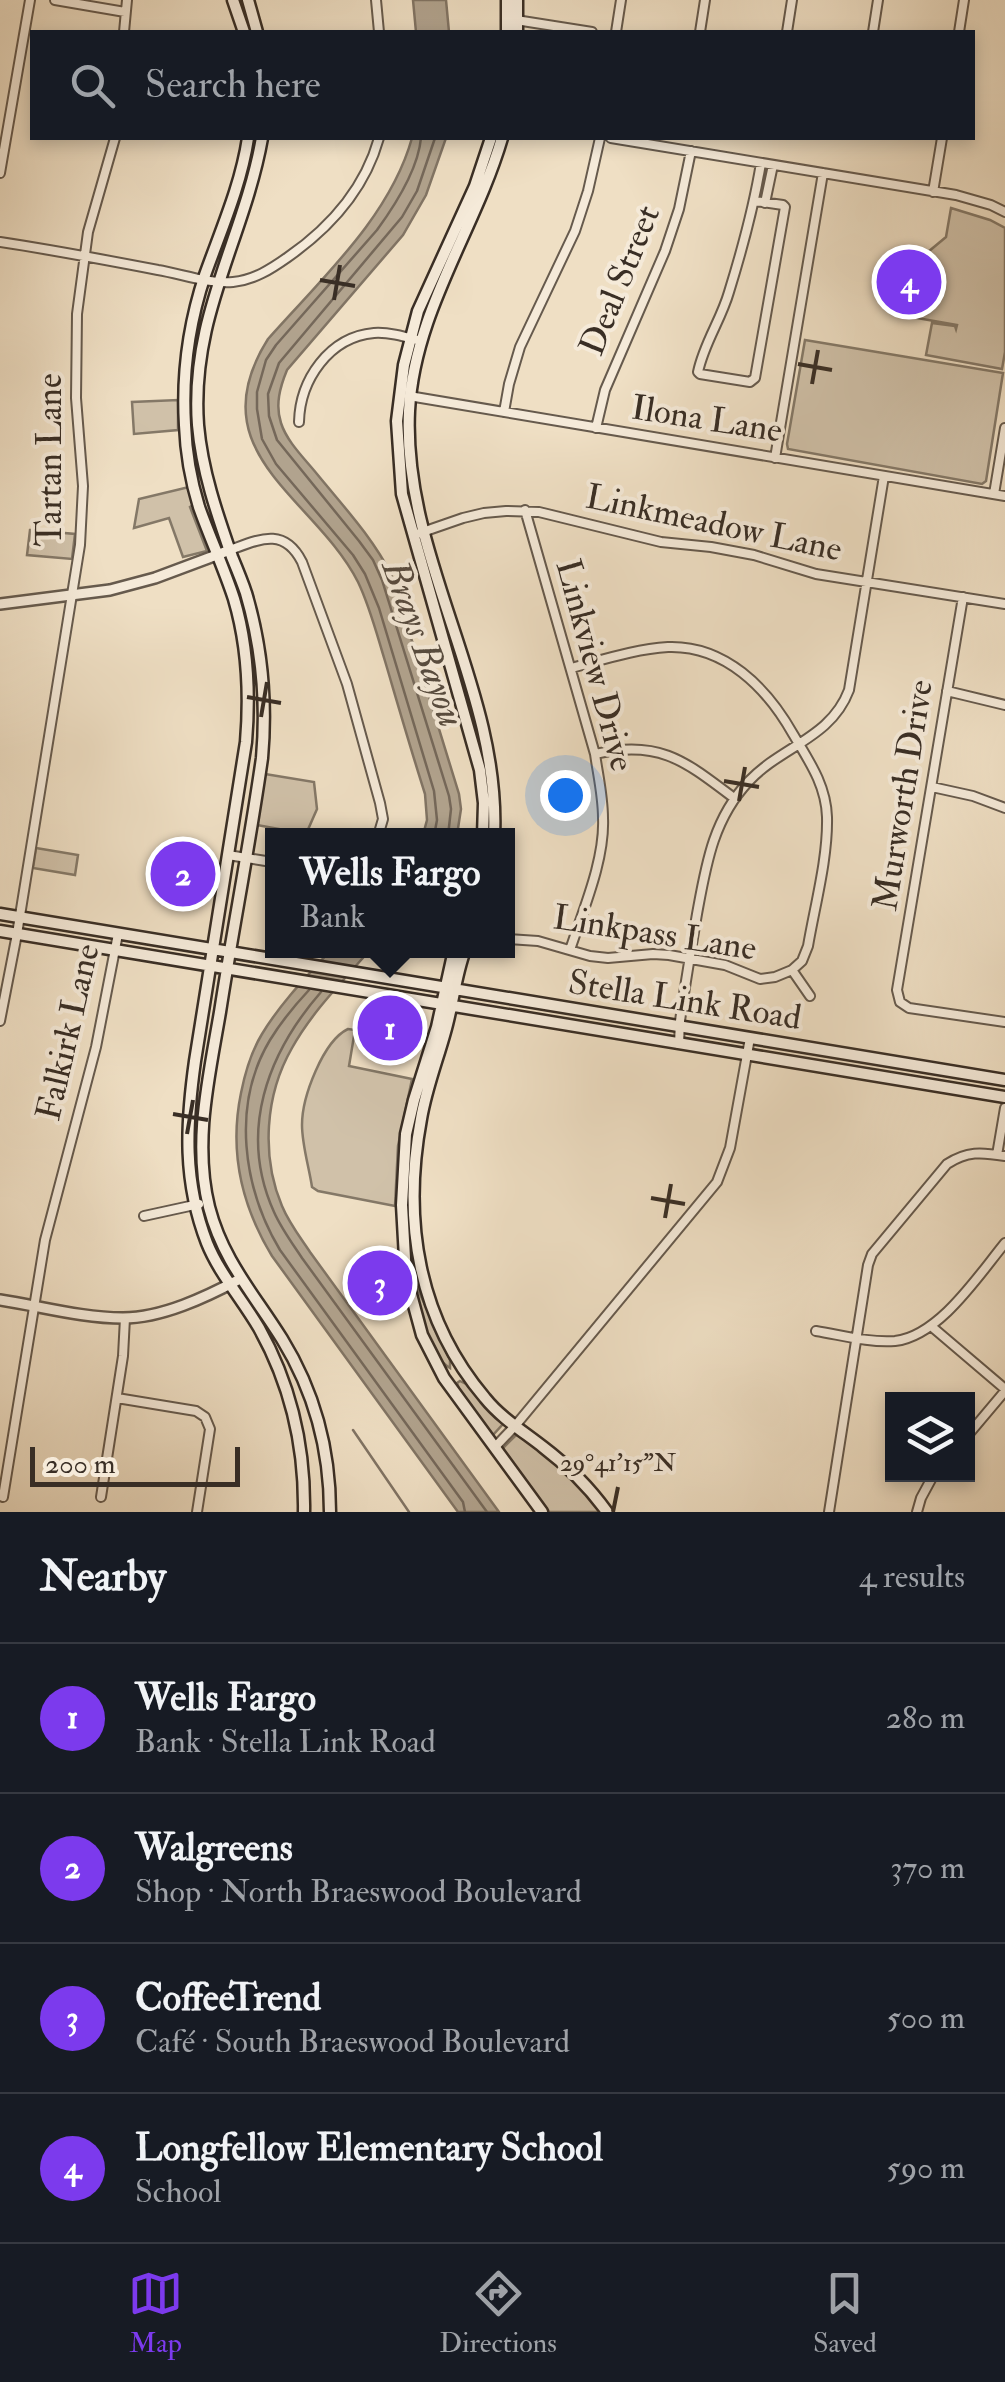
<!DOCTYPE html>
<html lang="en">
<head>
<meta charset="utf-8">
<style>
  :root { --surface:#171b24; --page:#242831; --text:#f1f3f6; --muted:#9ea1a6; --line:#363941; --accent:#7c3aed }
  body { margin:0; font-family:"IM FELL Double Pica",serif; background:var(--page); color:var(--text) }
  .controls { position:absolute; right:30px; bottom:30px; display:grid; overflow:hidden; border-radius:0px; box-shadow:0 5px 15px #0003 }
  .controls button { width:90px; height:90px; display:grid; place-items:center; padding:0; border:0; border-bottom:2px solid var(--line); background:var(--surface); color:var(--text); font:50px sans-serif }
  .scale { position:absolute; left:30px; bottom:25px; width:210px; box-sizing:border-box; padding-left:10px; border:5px solid #392e25; border-top:0; font-size:28px; line-height:35px; white-space:nowrap; color:#392e25; -webkit-text-stroke:8px #f5ead9; paint-order:stroke }
  .you { position:absolute; left:565px; top:795px; width:35px; height:35px; margin:-25px; border:8px solid #fff; border-radius:50%; background:#1a73e8; box-shadow:0 0 0 15px #1a73e833 }
  .badge { display:grid; place-items:center; width:65px; height:65px; border-radius:50%; background:var(--accent); color:#fff; font-size:32px; font-weight:700 }
  .pin { position:absolute; translate:-50% -50%; border:5px solid #fff; box-shadow:0 2px 10px #0006 }
  .popup { position:absolute; left:265px; top:828px; width:250px; height:130px; box-sizing:border-box; display:grid; place-content:center; border-radius:0px; background:var(--surface); filter:drop-shadow(0 2px 8px #0005); font-size:32px; white-space:nowrap; color:var(--muted) }
  .popup b { font-size:38px; color:var(--text) }
  .popup::after { content:''; position:absolute; left:50%; top:100%; margin-left:-20px; border:20px solid transparent; border-top-color:var(--surface) }
  .list { margin:0; padding:0; list-style:none }
  h2 { display:flex; justify-content:space-between; align-items:center; height:130px; margin:0; padding:0 40px; font-size:42px }
  h2 small { font-size:32px; font-weight:400; color:var(--muted) }
  .list li { display:grid; grid-template-columns:65px 1fr auto; gap:30px; align-items:center; box-sizing:border-box; height:150px; padding:0 40px; border-top:2px solid var(--line) }
  .list b { display:block; font-size:38px; white-space:nowrap }
  .list p { margin:0; font-size:32px; white-space:nowrap; color:var(--muted) }
  .list em { font-size:32px; font-style:normal; color:var(--muted) }
  .icon { flex:none; width:55px; height:55px; fill:none; stroke:currentColor; stroke-width:2; stroke-linecap:round; stroke-linejoin:round }
  .map { position:relative; flex:none; width:1005px; height:1512px; overflow:hidden }
  .search { position:absolute; background:var(--surface); box-shadow:0 5px 15px #0003; left:30px; right:30px; top:30px; height:110px; display:flex; align-items:center; gap:25px; box-sizing:border-box; padding:0 35px; border-radius:0px; color:var(--muted); font-size:38px }
  .sheet { height:730px; background:var(--surface) }
  nav { display:flex; justify-content:space-around; align-items:center; box-sizing:border-box; height:140px; border-top:2px solid var(--line); background:var(--surface); font-size:28px; color:var(--muted) }
  nav a { display:grid; justify-items:center; gap:5px }
  nav .on { color:var(--accent) }
  .map>svg:first-child { display:block }
  .green { fill:#d0c1a9; stroke:#847867; stroke-width:2.5 }
  .water { fill:#b1a38e; stroke:#817464; stroke-width:2.5 }
  .lines { fill:none; stroke-linecap:round; stroke-linejoin:round }
  .shore { stroke:#75685a; stroke-width:2.5 }
  .stream { stroke:#817464; stroke-width:2.5 }
  .minor-casing { stroke:#665a4d; stroke-width:12 }
  .tertiary-casing { stroke:#665a4d; stroke-width:14 }
  .secondary-casing { stroke:#392e25; stroke-width:15 }
  .minor { stroke:#f5ead9; stroke-width:8 }
  .tertiary { stroke:#f5ead9; stroke-width:9 }
  .secondary { stroke:#f5ead9; stroke-width:10 }
  .ticks { fill:none; stroke:#392e25; stroke-width:4 }
  .labels { text-anchor:middle; stroke-width:8; stroke-linejoin:round; paint-order:stroke }
  .street-label { font-size:35px; fill:#392e25; stroke:#f5ead9 }
  .water-label { font-size:38px; font-style:italic; fill:#574b3f; stroke:#f5ead9 }
  .ticks-label { font-size:25px; text-anchor:middle; fill:#392e25; stroke:#f5ead9; stroke-width:8; stroke-linejoin:round; paint-order:stroke }
</style>
</head>
<body>
<div class="map">
<svg width="1005" height="1512" viewBox="0 0 1005 1512">
  <rect width="100%" height="100%" fill="#efdfc4"/>
  <filter id="stains"><feTurbulence type="fractalNoise" baseFrequency=".002" numOctaves="4"/><feColorMatrix values="0 0 0 0 .2 0 0 0 0 .09 0 0 0 0 .02 0 0 0 .5 -.17"/></filter>
  <radialGradient id="worn" r=".72"><stop offset=".6" stop-color="#630" stop-opacity="0"/><stop offset="1" stop-color="#630" stop-opacity=".3"/></radialGradient>
  <path class="green" d="M951,208L990,220L1005,228V352L1002,369L926,355L932,323L955,326L956,329L957,325L917,318L928,252L946,237Z
    M805,340L1003,373L986,481L982,484L788,449L787,444Z
    M178,400V430L134,434L132,402Z
    M189,487L193,505L190,507L207,551L183,557L169,518L134,528L139,499Z
    M30,530L75,534L72,559L27,555Z
    M265,774L314,782L317,809L306,834L257,825Z
    M36,848L78,855L75,875L33,868Z
    M348,1029L355,1030L349,1066L412,1079L398,1146L395,1206L318,1191L312,1187C309,1167 302,1145 302,1125C302,1097 323,1041 348,1029Z
    M415,1283L450,1360V1368C427,1355 419,1309 413,1284Z
    M460,1381L466,1384L503,1424L492,1436L459,1389L457,1383Z
    M516,1435C550,1453 578,1481 601,1512H547L502,1449Z"/>
  <path class="water" d="M413,0H446L449,32H416Z
    M412,138H446L426,195L403,235L287,370C280,387 275,405 281,423C287,442 305,459 317,474C344,507 373,538 392,576L459,794L461,809L457,835H423L427,820L425,794C411,750 398,705 385,661C377,635 370,607 358,582C315,497 196,453 268,339C321,279 390,217 412,138Z
    M330,951H369C342,982 312,1012 292,1048C265,1095 261,1156 282,1206C289,1223 300,1237 310,1252L499,1512H458L272,1256C241,1205 229,1151 241,1093C245,1073 251,1052 262,1034C280,1004 306,977 330,951Z"/>
  <g class="lines">
    <path class="shore" d="M421,138C418,170 396,204 377,230L276,345L266,360L257,392V409L262,439L276,464L353,555L365,574L379,608L434,791L437,820L434,836
      M435,138L417,191L402,217L279,363L268,394L269,416L277,440L359,541L373,560L382,580L449,796L451,809L448,836
      M309,990C295,1005 281,1022 270,1040C231,1105 243,1188 280,1250L463,1502L465,1512
      M321,992C267,1054 238,1132 274,1212C281,1228 292,1243 302,1258L487,1512"/>
    <path class="stream" d="M353,1430L409,1512"/>
    <defs>
      <path id="minor" d="M55,0L125,12
        M376,0L379,32
        M516,20L592,32
        M124,32L127,0
        M616,32L621,0
        M700,32L705,0
        M787,32L792,0
        M873,32L878,0
        M959,32L964,0
        M611,138L956,195L991,205L1005,212
        M0,173L30,0
        M933,192L942,138
        M755,201L783,205L785,207L755,378L750,382L700,374L698,372C704,343 721,320 729,292C742,250 754,206 761,163
        M765,203L773,165
        M0,242C53,250 106,260 158,270C182,274 209,284 233,282C254,280 271,269 288,257C331,227 365,188 379,138
        M409,396L1005,496
        M504,412L509,384L520,347L575,231L588,191L600,138
        M299,422C300,380 329,337 374,333C390,332 406,337 421,341
        M596,428L605,390L665,251L679,209L691,151
        M775,458L823,173
        M994,494L1005,428
        M525,510L595,754C598,775 603,796 603,818C605,860 583,910 570,950
        M414,535L463,518L484,513L506,511L539,512L661,542L711,547L754,555L816,574L1005,604
        M230,550C260,539 284,527 302,562L347,684L380,803L383,819L378,836
        M963,597L897,990L900,1002L909,1008L1005,1022
        M947,691L1005,705
        M595,754C659,739 685,761 734,798
        M932,787L973,796L1005,808
        M228,855L272,862
        M508,939L538,941L590,956L608,958L653,954L669,955L725,965L760,979L775,977L792,970L802,961L808,946C815,905 828,858 827,817C826,785 809,761 793,734C767,688 725,645 668,647C635,649 602,660 571,668
        M792,970L810,996
        M0,1021L17,934L80,545L83,486L76,398L77,314L88,232L115,138
        M679,1044L680,1021C685,985 691,950 697,914C706,865 713,819 749,781C782,746 831,738 849,690L884,476
        M997,1155L1005,1108
        M144,1216L199,1204
        M931,1326L1005,1389
        M816,1331C841,1335 869,1343 895,1341C939,1336 978,1276 1005,1243
        M117,1398L196,1411L205,1417L210,1429L197,1512
        M968,1435L1005,1391
        M495,1447L515,1426L717,1182L730,1148L750,1038
        M3,1497L45,1240L96,1047L118,934
        M101,1497L123,1356L125,1318
        M829,1512L868,1265L872,1254L947,1164C967,1151 981,1152 1005,1156
        M917,1512L921,1498L934,1474"/>
      <path id="tertiary" d="M0,604L110,590L155,578L230,550
        M0,1300C40,1306 82,1318 123,1318C162,1318 206,1297 240,1279"/>
      <path id="secondary" d="M233,0L244,32
        M248,0L257,32
        M507,32V0
        M517,32V0
        M248,138C241,185 221,230 205,275C189,323 182,375 185,425C186,452 191,481 199,507C210,538 224,568 234,599C248,646 250,694 246,742L195,1061C186,1125 183,1181 207,1243C219,1273 242,1299 259,1328C291,1385 305,1447 304,1512
        M262,138C244,239 190,316 198,425C202,471 217,514 232,557C237,569 242,581 246,593C262,647 267,702 262,758C250,843 233,928 220,1012C209,1077 193,1142 209,1207C223,1261 254,1294 282,1339C314,1391 330,1451 330,1512
        M483,836L484,803L480,770L402,494L397,421L404,365L418,311L475,186L491,138
        M494,836C501,688 402,558 409,411C414,312 475,230 502,138
        M0,914L1005,1080
        M0,931L1005,1097
        M454,950L437,1027L414,1100L406,1134L402,1205L406,1276L422,1335L444,1378L542,1512
        M465,950C455,977 453,1005 445,1032C437,1061 426,1089 421,1119C402,1221 418,1319 485,1398C501,1418 524,1432 543,1447C568,1466 589,1487 607,1512"/>
    </defs>
    <use href="#minor" class="minor-casing"/>
    <use href="#tertiary" class="tertiary-casing"/>
    <use href="#secondary" class="secondary-casing"/>
    <use href="#minor" class="minor"/>
    <use href="#tertiary" class="tertiary"/>
    <use href="#secondary" class="secondary"/>
  </g>
  <path class="ticks" d="M320,280L355,286M334,300L340,265M798,364L832,370M812,384L818,350M247,697L281,703M261,717L267,682M724,781L759,787M739,801L745,767M173,1114L208,1120M187,1134L193,1100M651,1198L685,1204M665,1218L671,1184M613,1512L618,1487"/>
  <g class="labels">
    <g class="street-label">
      <text transform="translate(619 280) rotate(-68)" y="12">Deal Street</text>
      <text transform="translate(707 418) rotate(9)" y="12">Ilona Lane</text>
      <text transform="translate(49 460) rotate(-90)" y="12">Tartan Lane</text>
      <text transform="translate(714 522) rotate(12)" y="12">Linkmeadow Lane</text>
      <text transform="translate(596 665) rotate(75)" y="12">Linkview Drive</text>
      <text transform="translate(902 795) rotate(-81)" y="12">Murworth Drive</text>
      <text transform="translate(655 932) rotate(9)" y="12">Linkpass Lane</text>
      <text transform="translate(685 999) rotate(9)" y="12">Stella Link Road</text>
      <text transform="translate(67 1032) rotate(-77)" y="12">Falkirk Lane</text>
    </g>
    <g class="water-label">
      <text transform="translate(424 643) rotate(70)" y="13">Brays Bayou</text>
    </g>
  </g>
  <g class="ticks-label">
    <text x="618" y="1471">29°41'15"N</text>
  </g>
  <rect width="100%" height="100%" filter="url(#stains)"/>
  <rect width="100%" height="100%" fill="url(#worn)"/>
</svg>
<div class="controls">
<button><svg class="icon" aria-label="layers" viewBox="0 0 24 24"><path d="M12 4l9 5-9 5-9-5zM3 14l9 5 9-5"/></svg></button>
</div>
<div class="scale">200 m</div>
<div class="you"></div>
<div class="pin badge" style="left:390px;top:1028px">1</div>
<div class="popup"><b>Wells Fargo</b>Bank</div>
<div class="pin badge" style="left:183px;top:874px">2</div>
<div class="pin badge" style="left:380px;top:1283px">3</div>
<div class="pin badge" style="left:909px;top:282px">4</div>
<div class="search"><svg class="icon" aria-label="search" viewBox="0 0 24 24"><circle cx="10" cy="10" r="6"/><path d="M15 15l6 6"/></svg>Search here</div>
</div>
<section class="sheet">
<h2>Nearby<small>4 results</small></h2>
<ul class="list">
<li><span class="badge">1</span><div><b>Wells Fargo</b><p>Bank · Stella Link Road</p></div><em>280 m</em></li>
<li><span class="badge">2</span><div><b>Walgreens</b><p>Shop · North Braeswood Boulevard</p></div><em>370 m</em></li>
<li><span class="badge">3</span><div><b>CoffeeTrend</b><p>Café · South Braeswood Boulevard</p></div><em>500 m</em></li>
<li><span class="badge">4</span><div><b>Longfellow Elementary School</b><p>School</p></div><em>590 m</em></li>
</ul>
</section>
<nav>
<a class="on"><svg class="icon" aria-label="map" viewBox="0 0 24 24"><path d="M3 6l6-2 6 2 6-2v14l-6 2-6-2-6 2zM9 4v14M15 6v14"/></svg>Map</a>
<a><svg class="icon" aria-label="directions" viewBox="0 0 24 24"><path d="M12 3l9 9-9 9-9-9zM9 14v-3h6M13 9l2 2-2 2"/></svg>Directions</a>
<a><svg class="icon" aria-label="saved" viewBox="0 0 24 24"><path d="M7 4h10v16l-5-4-5 4z"/></svg>Saved</a>
</nav>
</body>
</html>
